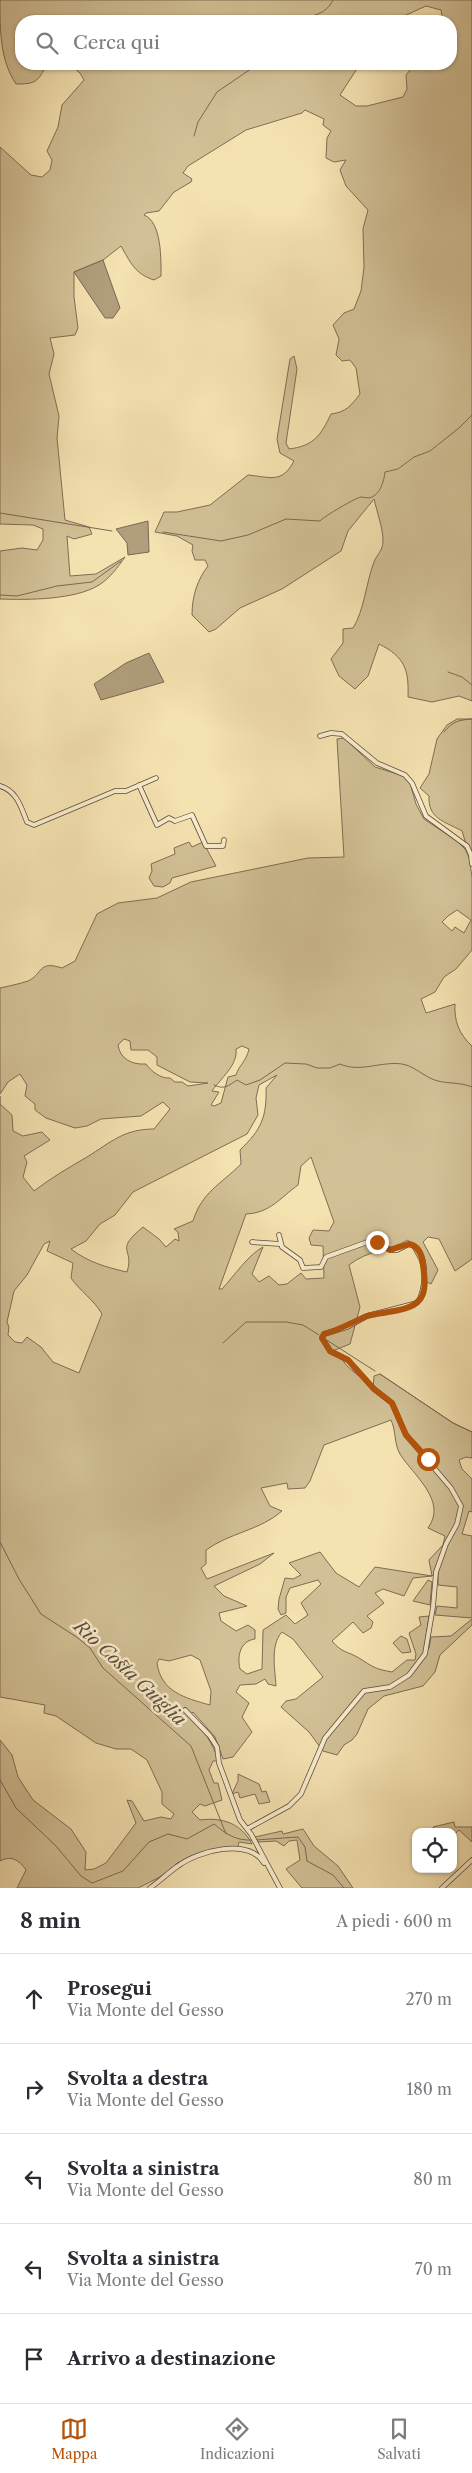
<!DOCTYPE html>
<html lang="it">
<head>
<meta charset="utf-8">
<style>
  :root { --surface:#fff; --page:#f2f2f3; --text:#2b2b33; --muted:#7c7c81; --line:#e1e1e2; --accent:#b45309 }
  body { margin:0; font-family:"Libre Caslon Text",serif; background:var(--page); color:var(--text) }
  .controls { position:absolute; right:15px; bottom:15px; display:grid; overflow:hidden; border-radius:10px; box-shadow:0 1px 4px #0004 }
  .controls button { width:45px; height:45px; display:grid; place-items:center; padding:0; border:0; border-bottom:1px solid var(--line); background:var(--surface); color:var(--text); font:25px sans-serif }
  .stop { position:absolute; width:15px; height:15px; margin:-11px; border:4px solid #b45309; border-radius:50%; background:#fff }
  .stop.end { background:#b45309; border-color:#fff; box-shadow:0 1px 5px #0008 }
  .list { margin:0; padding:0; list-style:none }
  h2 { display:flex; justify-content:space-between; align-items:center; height:65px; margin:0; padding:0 20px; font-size:21px }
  h2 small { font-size:16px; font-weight:400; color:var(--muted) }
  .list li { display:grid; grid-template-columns:32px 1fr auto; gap:15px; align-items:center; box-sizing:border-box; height:90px; padding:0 20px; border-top:1px solid var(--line) }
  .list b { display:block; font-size:19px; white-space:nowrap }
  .list p { margin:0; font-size:16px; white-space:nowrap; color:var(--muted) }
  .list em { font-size:16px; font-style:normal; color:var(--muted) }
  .icon { flex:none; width:28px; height:28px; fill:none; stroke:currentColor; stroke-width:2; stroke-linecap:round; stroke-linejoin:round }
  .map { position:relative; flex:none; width:472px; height:1888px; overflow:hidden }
  .search { position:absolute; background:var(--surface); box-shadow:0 1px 4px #0004; left:15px; right:15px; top:15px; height:55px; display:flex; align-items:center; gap:12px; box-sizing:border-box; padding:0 18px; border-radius:20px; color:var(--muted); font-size:19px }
  .sheet { height:515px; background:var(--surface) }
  nav { display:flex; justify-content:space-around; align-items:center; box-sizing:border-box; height:70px; border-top:1px solid var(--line); background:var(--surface); font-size:14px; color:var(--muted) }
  nav a { display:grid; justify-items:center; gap:2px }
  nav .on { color:var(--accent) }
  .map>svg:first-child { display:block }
  .green { fill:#d2c096; stroke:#7e6d55; fill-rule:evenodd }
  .water { fill:#b09e7c; stroke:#7a6952 }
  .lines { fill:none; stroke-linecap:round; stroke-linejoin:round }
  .stream { stroke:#7a6952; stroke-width:1 }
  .street-casing { stroke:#5c4c3b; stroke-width:5.5 }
  .street { stroke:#f8eccc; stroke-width:4 }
  .route { stroke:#b45309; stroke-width:6 }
  .labels { text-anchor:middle; stroke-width:5; stroke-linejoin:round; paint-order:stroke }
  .water-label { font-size:18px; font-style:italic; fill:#5f4f3e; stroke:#f8eccc }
</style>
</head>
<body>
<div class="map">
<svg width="472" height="1888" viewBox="0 0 472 1888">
  <rect width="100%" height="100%" fill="#f5e2b1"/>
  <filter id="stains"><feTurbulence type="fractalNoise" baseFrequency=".004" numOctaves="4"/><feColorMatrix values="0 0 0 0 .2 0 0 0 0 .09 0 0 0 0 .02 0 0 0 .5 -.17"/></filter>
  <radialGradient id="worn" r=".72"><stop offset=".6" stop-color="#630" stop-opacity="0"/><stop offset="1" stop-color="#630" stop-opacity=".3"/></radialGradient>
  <path class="green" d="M0,0H472V701L459,696L432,702L408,697C409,670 405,657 379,644L368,676L355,689L339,676L331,659L343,643V629L353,628C364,611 366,583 374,562C377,554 383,551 383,541C383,528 377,512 374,499L348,531L341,551L282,589L240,608L216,629L209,632L192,615C192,597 197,580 208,566L205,560H195L192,551L193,545L177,536L155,532L164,512H177L210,505L248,475C270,477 282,484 294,461L280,453L277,439L290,359L294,356L297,369L286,443L289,449C314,446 321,435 331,414C346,412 351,406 360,394L356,368L350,360L342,361L336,355L339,339L333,325L344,313L354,309L361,291L364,267L363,229L368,210L346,186L340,170L346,160L334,162L326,158L327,138L331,131L323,125L324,119L305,110L302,113L246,130L188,166L183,173L192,179L191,182L174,192L159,211L146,213L144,215C162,222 161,260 161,276L154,280C135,274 130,262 121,246L103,260L74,272V297L78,328L75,335L50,338L54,354L49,374L59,416L57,438L65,520L89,527L92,534L74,539L67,536L70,576L96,574L125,557C118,567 110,578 99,585C75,600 28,600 0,599V551L22,548L37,550L43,540V529L33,525L0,524V147L31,175L42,177L50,170L52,160L47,151L58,127L62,105L84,80L80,73L69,64H360L340,95L356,106H367L403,97L407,89L406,75L415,64H451V21H443L441,10L426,6L393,21H21V64H47C38,82 36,84 16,84C0,60 0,31 0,0Z
    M457,719H472V864L462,831C444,821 428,819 429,796L420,788L429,774L437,739L447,725Z
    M344,738L375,767L404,776L410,783L416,804L424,819L457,841L465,849L469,857L472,877V950L456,969L444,977L435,992L421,999L426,1013L455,1004C454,1021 459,1034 472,1046V1259L455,1271L439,1239L428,1237L423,1242L438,1270L431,1284L425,1281L419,1260L408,1240C388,1251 368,1250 349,1265L360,1307L350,1344L335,1350L347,1366L373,1388L374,1376L380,1374L453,1423L472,1432V1458L466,1457L459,1460L462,1469L472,1479V1512L469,1511L462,1534L472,1536V1618L435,1615L437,1606L457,1608V1587L438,1585V1571L432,1576L413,1578L404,1596L383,1589L375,1593L384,1603L367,1616L373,1622L371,1628L363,1633L353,1622L332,1641C342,1653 347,1651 359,1658C373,1667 375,1669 392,1672L407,1660H415L416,1654L409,1633L421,1625L419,1617L429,1616L424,1651L429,1648L431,1637L451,1636L472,1619V1625L440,1655L435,1672L423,1686L384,1696L368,1709L357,1734L352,1740L344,1745L337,1755L323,1751L309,1732L281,1707L286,1701L296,1699L323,1677L293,1639L282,1632C270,1645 275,1669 276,1686L268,1684L265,1679L256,1684L240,1685L236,1692L249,1703L242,1717L252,1732L233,1757L223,1759L215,1737L193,1712L189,1716C203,1731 213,1741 218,1761H213L209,1770L214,1783H218L222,1800L205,1806L200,1804L192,1812L200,1820C222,1817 241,1823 252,1844L239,1842L238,1847L222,1848L191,1856L176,1864L164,1875L138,1888H17L26,1870C19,1860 11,1855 0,1861V1740L12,1755L18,1777L33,1800L71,1829L86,1852L85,1870L94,1869L106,1863L136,1823L127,1800L132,1801L144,1821L161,1817L171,1819L174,1814L162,1804V1792L147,1760L131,1749H116L96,1743L56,1716L44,1713L45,1705L0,1697V1096V1104L12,1115L13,1131L23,1136L42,1132L50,1140L24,1156L27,1162L23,1177L34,1191C51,1178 68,1168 87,1157C111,1142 124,1129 154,1129L170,1109L163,1102L141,1116L101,1119L87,1126L75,1128L46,1118L35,1110V1104L25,1096L27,1085L20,1074L8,1082L0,1094V988C9,986 19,984 28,981C43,974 38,960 62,968L75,961L97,914L118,903L157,898L191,882L308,858L344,857L337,739ZM457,910L471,920L464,933L455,927L452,931L442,922L448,916ZM124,1039L130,1041L131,1050H148L157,1057V1065L190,1082L208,1083L188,1086L182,1082H175L170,1078C161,1079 151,1071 146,1064C132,1065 120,1059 118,1045ZM242,1046L249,1049C246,1062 239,1065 236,1075L228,1077L221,1103L214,1106L211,1105L219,1092L212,1091C221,1078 238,1065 236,1049ZM277,1075L266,1088C267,1117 261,1130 240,1150L241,1164C220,1185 202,1192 193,1221L174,1229L178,1232L179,1241L175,1239L166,1247L159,1239L143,1227C113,1252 135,1247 127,1272C105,1267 88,1262 71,1249L86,1241L100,1224L115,1215L133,1192L247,1134L258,1115L256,1098L259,1085ZM311,1157L334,1222L329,1231L313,1230L309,1238L311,1245L323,1246L324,1278L306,1279L301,1273L287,1284L279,1285L269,1276L259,1282L252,1274L263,1247C248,1255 235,1275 222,1289H219L246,1214C270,1213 280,1198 298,1185L301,1166ZM50,1241L47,1251L73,1263L71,1278C80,1291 94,1300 102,1314L79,1373L53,1362L41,1347L27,1337L22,1343L15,1342L8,1335L9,1327L7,1322L14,1291L27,1275L44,1244ZM391,1420C396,1430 394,1444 400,1454C413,1475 448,1501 428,1528L445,1536L443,1545L429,1560L432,1576L375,1567L359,1587L336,1573L320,1552L289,1563L301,1575L293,1579L285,1578L279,1599L278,1609L281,1615L286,1613V1597L290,1588L318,1580L321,1584L301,1603L308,1615L295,1624L286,1615L263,1630L262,1669L247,1674L240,1669C237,1656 240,1641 255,1639V1630L248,1625L236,1631L221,1621L219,1613L247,1606L224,1596L214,1586L260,1564L274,1553L207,1579L201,1568L206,1564V1550C229,1533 261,1530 282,1511L270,1506L261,1488L287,1483L288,1489L305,1488L310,1481L324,1445ZM191,1655L200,1660L211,1691L210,1705C185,1698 161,1692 157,1663L159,1659L169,1661Z
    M189,842L192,847L203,842L216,866L172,878L170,883L163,887L154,886L149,878L152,871L151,864L175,854L174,848Z
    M428,1580L432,1582L430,1605L413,1601Z
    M401,1636L407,1639L411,1652L402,1653L393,1643Z
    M238,1774L259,1784L262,1792L266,1791L270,1802L259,1804L255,1794L240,1798L238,1792L232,1794L238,1781Z
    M454,1822L455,1827H472V1842L459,1830L453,1836V1832H437L433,1827Z
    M303,1829L314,1846L338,1866L353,1888H302L286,1869L300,1860L297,1840L289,1841L284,1846L276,1841L258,1842L255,1837L282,1831L283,1834Z"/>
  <path class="water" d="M103,260L120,308L113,318H105L74,272Z
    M148,521L149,552L128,555L127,543L116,529Z
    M149,653L164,682L101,700L94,684L126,663Z"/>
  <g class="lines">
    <path class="stream" d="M299,21C313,14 325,16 333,0
      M194,136L198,122L217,92L258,64
      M0,513L112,531
      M163,532L221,541L248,535L286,519L320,521C323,517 357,497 361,497C364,497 366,498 369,498C380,496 384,481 385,472L398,469L414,457L430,451L459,428L472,415
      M0,595L17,596L57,586L92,582L121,561
      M448,672L462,677L472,685
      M444,732C453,721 459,720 472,719
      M214,1085C224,1090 228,1086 237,1080L246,1085L260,1080L285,1063L306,1064L317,1068H330L340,1064C360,1073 381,1061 402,1064C413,1066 420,1073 430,1078C443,1085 459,1081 472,1087
      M325,1339L375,1371
      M223,1343L246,1322H286L303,1325L319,1335
      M380,1374L453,1423L472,1432
      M0,1542L19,1579L41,1614L78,1638L90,1648L103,1668L191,1746L226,1834
      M0,1780L16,1808L56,1846L81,1876L92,1883L123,1871L149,1842L168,1834L187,1839L214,1824C226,1834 236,1841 252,1840
      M256,1840L298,1837L305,1847L307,1861L333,1875L344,1888"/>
    <defs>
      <path id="street" d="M320,736L331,733L342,734L377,763L405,775L412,783L426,816L467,846L471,855L472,864
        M139,785L157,825L169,818L175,821L192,815L206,846H223L224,840
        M0,786C17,791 21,807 27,822L34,825L115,791H126L156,778
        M252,1242L280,1244
        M185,1710L210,1736L217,1747L219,1763L240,1820L251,1834L280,1888
        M247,1829L289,1806L301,1794L325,1738L364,1691L390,1687L409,1675L425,1654L433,1607L436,1572L446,1544L457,1524L461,1506L451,1488L406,1435L392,1403L374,1389L348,1360L330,1351L322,1338L324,1334L347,1327L367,1316L417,1303C427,1291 429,1248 409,1244L397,1250H390L373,1240L326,1257L321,1267L303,1268L300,1260L282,1247L279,1235
        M150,1888C160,1881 169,1872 178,1866C198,1851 248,1837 264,1863
        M442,1888L472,1860"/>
    </defs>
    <use href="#street" class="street-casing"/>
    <use href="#street" class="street"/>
  </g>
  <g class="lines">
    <path class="route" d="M377,1242L390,1250L409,1244C419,1246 422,1255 423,1264C424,1275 427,1288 421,1298C411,1313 383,1311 367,1316C352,1322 340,1330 324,1334L322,1338L330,1351L348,1360L374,1389L392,1403L406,1435L428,1459"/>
  </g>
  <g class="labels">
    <g class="water-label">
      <text transform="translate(130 1673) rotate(43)" y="6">Rio Costa Guiglia</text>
    </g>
  </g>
  <rect width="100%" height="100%" filter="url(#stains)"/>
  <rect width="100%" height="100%" fill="url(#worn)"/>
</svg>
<div class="controls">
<button><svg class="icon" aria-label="locate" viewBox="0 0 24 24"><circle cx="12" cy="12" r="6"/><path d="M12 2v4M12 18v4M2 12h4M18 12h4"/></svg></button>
</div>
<div class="stop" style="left:428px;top:1459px"></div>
<div class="stop end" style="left:377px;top:1242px"></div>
<div class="search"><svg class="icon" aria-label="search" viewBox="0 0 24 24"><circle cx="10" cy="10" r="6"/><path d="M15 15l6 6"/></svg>Cerca qui</div>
</div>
<section class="sheet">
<h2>8 min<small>A piedi · 600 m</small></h2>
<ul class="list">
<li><svg class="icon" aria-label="ahead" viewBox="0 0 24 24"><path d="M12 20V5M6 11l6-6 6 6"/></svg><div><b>Prosegui</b><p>Via Monte del Gesso</p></div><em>270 m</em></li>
<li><svg class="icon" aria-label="right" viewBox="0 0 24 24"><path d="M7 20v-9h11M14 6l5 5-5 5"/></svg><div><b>Svolta a destra</b><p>Via Monte del Gesso</p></div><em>180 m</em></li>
<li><svg class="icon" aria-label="left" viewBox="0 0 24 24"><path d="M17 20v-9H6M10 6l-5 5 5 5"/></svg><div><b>Svolta a sinistra</b><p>Via Monte del Gesso</p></div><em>80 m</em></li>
<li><svg class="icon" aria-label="left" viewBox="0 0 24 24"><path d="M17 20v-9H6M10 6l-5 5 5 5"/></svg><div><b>Svolta a sinistra</b><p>Via Monte del Gesso</p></div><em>70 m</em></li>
<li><svg class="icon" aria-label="arrive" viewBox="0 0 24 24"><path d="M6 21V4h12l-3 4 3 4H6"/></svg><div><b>Arrivo a destinazione</b></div></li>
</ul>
</section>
<nav>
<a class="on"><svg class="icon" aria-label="map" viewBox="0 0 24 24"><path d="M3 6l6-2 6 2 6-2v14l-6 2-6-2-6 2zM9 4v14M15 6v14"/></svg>Mappa</a>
<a><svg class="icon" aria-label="directions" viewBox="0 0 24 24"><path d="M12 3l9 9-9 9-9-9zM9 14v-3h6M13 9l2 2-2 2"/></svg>Indicazioni</a>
<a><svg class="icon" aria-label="saved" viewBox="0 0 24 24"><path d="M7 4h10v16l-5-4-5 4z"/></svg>Salvati</a>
</nav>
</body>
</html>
